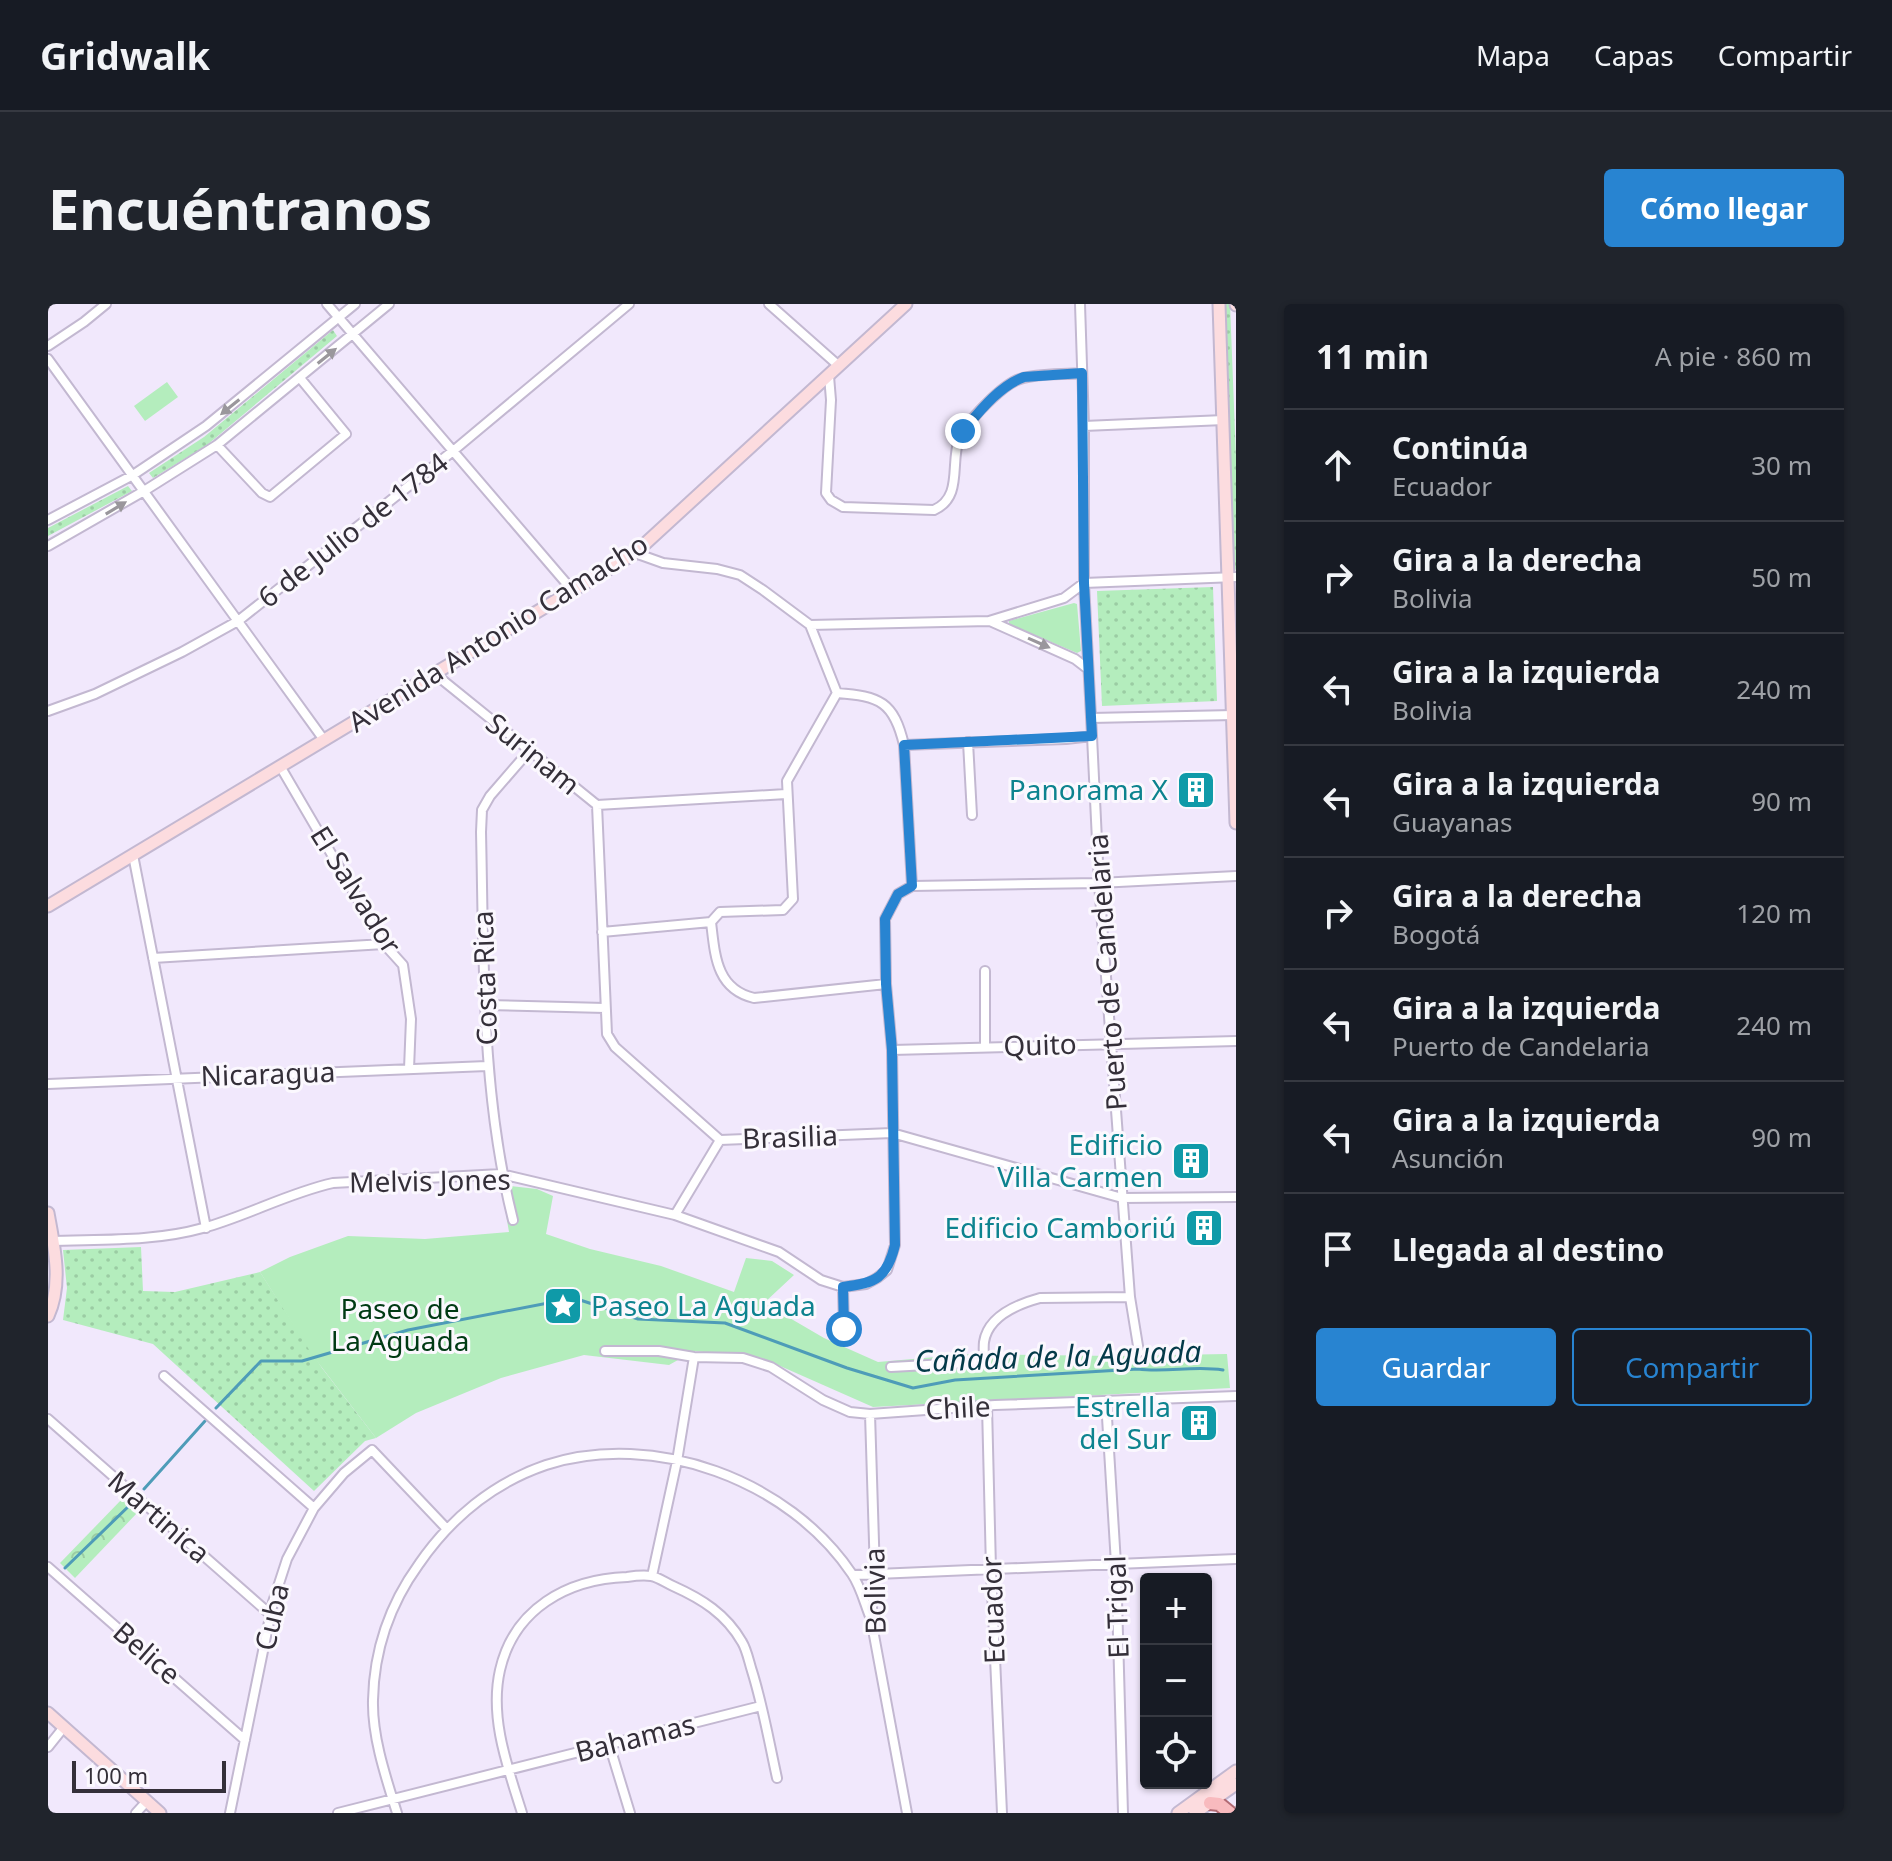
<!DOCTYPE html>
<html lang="es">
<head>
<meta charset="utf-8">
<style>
  :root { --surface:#171b24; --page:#20242c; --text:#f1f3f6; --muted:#9ea1a6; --line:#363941; --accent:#2884d1 }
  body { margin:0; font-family:"Noto Sans",sans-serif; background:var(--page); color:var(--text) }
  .controls { position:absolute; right:24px; bottom:24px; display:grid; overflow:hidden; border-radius:8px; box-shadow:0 2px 6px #0004 }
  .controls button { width:72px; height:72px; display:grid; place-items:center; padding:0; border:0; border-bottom:2px solid var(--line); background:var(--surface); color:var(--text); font:40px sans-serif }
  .scale { position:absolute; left:24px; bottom:20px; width:154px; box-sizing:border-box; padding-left:8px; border:4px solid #342f39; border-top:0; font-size:22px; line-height:28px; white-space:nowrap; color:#342f39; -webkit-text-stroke:6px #fbf8fe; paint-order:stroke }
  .stop { position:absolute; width:24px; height:24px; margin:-18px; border:6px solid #2884d1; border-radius:50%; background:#fff }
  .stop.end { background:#2884d1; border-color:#fff; box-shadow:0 2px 8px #0008 }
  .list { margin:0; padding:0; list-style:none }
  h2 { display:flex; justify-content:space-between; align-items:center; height:104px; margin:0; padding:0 32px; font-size:34px }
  h2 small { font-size:26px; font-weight:400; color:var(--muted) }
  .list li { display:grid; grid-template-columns:52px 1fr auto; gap:24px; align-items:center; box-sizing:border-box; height:112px; padding:0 32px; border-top:2px solid var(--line) }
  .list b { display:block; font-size:30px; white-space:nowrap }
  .list p { margin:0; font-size:26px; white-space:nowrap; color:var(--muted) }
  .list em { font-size:26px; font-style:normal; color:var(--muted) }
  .actions { display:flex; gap:16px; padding:24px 32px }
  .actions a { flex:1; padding:18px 0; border:2px solid var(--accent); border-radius:8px; text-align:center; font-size:28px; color:var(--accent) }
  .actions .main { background:var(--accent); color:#fff }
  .icon { flex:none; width:44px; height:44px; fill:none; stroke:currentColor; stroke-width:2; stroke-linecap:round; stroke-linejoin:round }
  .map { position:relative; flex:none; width:1188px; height:1509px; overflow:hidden; border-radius:8px }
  header { display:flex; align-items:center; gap:48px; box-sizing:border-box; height:112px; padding:0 40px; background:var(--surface); border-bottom:2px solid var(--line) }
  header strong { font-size:38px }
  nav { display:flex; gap:44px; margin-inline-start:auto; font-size:28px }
  .intro { display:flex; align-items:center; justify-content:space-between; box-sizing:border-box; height:192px; padding:0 48px }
  h1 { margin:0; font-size:56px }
  .button { padding:20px 36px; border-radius:8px; background:var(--accent); color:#fff; font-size:28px; font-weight:700 }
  main { display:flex; gap:48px; padding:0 48px }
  aside { flex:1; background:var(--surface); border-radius:8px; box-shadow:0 2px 6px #0004 }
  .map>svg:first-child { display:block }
  .grass { fill:url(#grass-dots) }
  .forest { fill:url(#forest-crowns) }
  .park { fill:#b4edbd }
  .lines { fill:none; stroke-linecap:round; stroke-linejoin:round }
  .stream { stroke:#4e9cb8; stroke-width:3 }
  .street-casing { stroke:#c3b8d1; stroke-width:12 }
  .secondary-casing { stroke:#c3b8d1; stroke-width:15 }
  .primary-casing { stroke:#b16b74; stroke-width:16 }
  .street { stroke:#fff; stroke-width:8 }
  .secondary { stroke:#fcdcdf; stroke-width:11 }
  .primary { stroke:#f8babe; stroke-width:12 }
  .oneway { fill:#9a979c }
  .route { stroke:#2884d1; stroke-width:10 }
  .labels { text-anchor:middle; stroke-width:6; stroke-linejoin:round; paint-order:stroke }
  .street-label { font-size:28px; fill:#342f39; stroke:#fbf8fe }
  .culture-label { font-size:28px; fill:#0d838f; stroke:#fbf8fe; text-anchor:end }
  .park-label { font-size:28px; fill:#003a14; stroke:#fbf8fe }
  .water-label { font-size:30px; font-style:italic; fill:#043a49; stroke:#fbf8fe }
</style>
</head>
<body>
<header>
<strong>Gridwalk</strong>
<nav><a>Mapa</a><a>Capas</a><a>Compartir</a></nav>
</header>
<div class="intro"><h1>Encuéntranos</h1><a class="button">Cómo llegar</a></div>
<main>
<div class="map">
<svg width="1188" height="1509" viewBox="0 0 1188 1509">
  <defs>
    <pattern id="grass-dots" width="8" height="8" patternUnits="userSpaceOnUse" patternTransform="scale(2)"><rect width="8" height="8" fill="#b4edbd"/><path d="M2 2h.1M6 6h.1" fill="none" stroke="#9bcca3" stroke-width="1.8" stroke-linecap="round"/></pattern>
    <pattern id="forest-crowns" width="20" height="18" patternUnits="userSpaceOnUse" patternTransform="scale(2)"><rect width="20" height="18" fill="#b4edbd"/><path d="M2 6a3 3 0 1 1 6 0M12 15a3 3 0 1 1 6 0" fill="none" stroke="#9bcca3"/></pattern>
  </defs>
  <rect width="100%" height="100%" fill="#f1e8fc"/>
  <path class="grass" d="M1175,0H1182L1188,154V267L1185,259Z
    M285,26L289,32L159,141L105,174L101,169L156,133Z
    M80,182L84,187L0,232V224Z
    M1165,283L1169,397L1054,402L1049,287Z
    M93,943L95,987L127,988L212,968L274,1064L328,1134L317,1137L266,1187L105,1040L15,1016L19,984L15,946Z"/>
  <path class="forest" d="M75,1194L90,1208L27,1274L12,1259Z"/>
  <path class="park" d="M119,78L130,93L97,117L86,102Z
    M1026,299L1029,300L1033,347L1029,349L961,320V317Z
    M453,881L489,885L505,892L498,930L542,945L613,962L686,988L698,954L724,957L746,971L716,999L776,1034L830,1058L922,1050L1067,1052L1179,1050L1182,1084L825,1103L714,1054L646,1047L621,1061L536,1051L453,1074L368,1109L328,1134L265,1052L212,968L242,953L300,932L377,935L461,928Z"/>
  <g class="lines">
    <path class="stream" d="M168,1104L213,1057H254L360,1026L526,994L590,1015L677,1019L799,1064L865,1084L907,1076L1090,1065C1119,1069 1146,1061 1175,1066
      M96,1185L157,1117
      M17,1264L85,1198"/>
    <defs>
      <path id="street" d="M279,0L525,287
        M721,0L791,62
        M1032,0L1036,122V279L1044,432L1051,579L1082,993L1091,1048
        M0,42L36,18L58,0
        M0,55L276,436
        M781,72L783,96L778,189L783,196L795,203L886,206C915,193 902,160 911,135C918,118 955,80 972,75C991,69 1015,71 1034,69
        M1036,122L1176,116
        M169,141L214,189L222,193L298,130L252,74
        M0,216L85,171L158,122L307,0
        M0,242L96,187L169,141L341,0
        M587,249L615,259L669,265L692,271L715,286L762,321L789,389L739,477L745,595L735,606L672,608L663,618
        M942,317L1027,355L1040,365
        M762,321L941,317L1016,294L1036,279L1188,273
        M387,370L549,501L738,490
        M789,389C832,392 846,398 856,441L864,582
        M0,407L47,390L134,348L190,317L405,147L581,0
        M1043,414L1186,411
        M920,438L924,511
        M856,441L1018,435L1044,432
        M232,462L336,640L355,661L363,715L361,765
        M549,501L559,730L567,743L672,836L844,829L1074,894L1188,893
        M85,551L158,924
        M554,628L663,618C667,651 668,685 706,694L838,680
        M105,654L336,640
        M937,667V743
        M438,701L557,704
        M844,746L1188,737
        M0,780L439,762
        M627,911L672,836
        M465,916C433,789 436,658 433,528L434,506L442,492L481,447
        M1,937C53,935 105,938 155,924C199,912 240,889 285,879L453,870L627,911L731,948L773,976L795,983L818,980L829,974L839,966L847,941L844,746L838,680L837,615L850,590L864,582L1051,579L1188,572
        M795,983L796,1025
        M557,1047H611L646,1053L695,1054L723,1063L775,1096L802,1108L822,1110L947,1101L1188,1092
        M843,1063L934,1058C937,1051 935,1046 936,1038C940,1012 970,1000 992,994L1082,993
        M116,1072L266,1204
        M1058,1097L1068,1260L1075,1509
        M939,1102L943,1265L954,1509
        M822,1110L827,1270L823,1315L859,1509
        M0,1115L223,1311
        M0,1263L197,1436
        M805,1271L1188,1255
        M604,1272L629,1157L646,1053
        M561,1440L582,1509
        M0,1443L16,1423
        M88,1509L99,1497
        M182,1509L225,1298L239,1255L266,1204L296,1169L324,1146L398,1224
        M290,1509L713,1402
        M349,1509C338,1474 324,1433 325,1396C326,1347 342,1300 371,1260C402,1215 445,1179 498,1161C606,1126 741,1176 804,1270C813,1283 817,1301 823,1315
        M474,1509C460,1464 441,1414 452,1366C466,1305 519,1275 579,1273C586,1272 595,1271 603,1272C610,1273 618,1279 625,1282C654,1295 678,1310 694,1338C699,1346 701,1358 704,1367C715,1402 721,1438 729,1474"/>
      <path id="secondary" d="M1171,0L1188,519
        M1188,0V1
        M0,602L587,249L858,0
        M0,909C6,943 15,979 0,1012
        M0,1409L112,1509
        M1130,1509L1188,1467
        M1147,1509L1188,1480"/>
      <path id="primary" d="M1162,1499L1171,1500L1182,1509"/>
    </defs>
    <use href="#street" class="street-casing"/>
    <use href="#secondary" class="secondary-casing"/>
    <use href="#primary" class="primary-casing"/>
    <use href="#street" class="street"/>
    <use href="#secondary" class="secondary"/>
    <use href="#primary" class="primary"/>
  </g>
  <defs><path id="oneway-solid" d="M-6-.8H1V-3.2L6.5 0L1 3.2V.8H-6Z" transform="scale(2)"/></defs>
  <g class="oneway">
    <use href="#oneway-solid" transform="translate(279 52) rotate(-39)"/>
    <use href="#oneway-solid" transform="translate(182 103) rotate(141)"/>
    <use href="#oneway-solid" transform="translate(68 204) rotate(-31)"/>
    <use href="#oneway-solid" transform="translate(991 339) rotate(24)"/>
  </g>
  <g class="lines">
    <path class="route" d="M796,1025L795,983C828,979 839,974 847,941L844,746L838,680L837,615L850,590L864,582L856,441L1044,432L1036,279L1034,69L976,73C951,82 931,108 915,127"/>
  </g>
  <defs>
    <symbol id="building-square" viewBox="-11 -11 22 22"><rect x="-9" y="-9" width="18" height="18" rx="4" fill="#0f9aa8" stroke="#fbf8fe"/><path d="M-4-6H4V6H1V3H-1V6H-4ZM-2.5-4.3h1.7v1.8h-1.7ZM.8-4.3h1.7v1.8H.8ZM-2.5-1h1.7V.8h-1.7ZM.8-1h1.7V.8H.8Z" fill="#fff"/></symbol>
    <symbol id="sight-square" viewBox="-11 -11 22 22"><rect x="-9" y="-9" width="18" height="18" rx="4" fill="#0f9aa8" stroke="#fbf8fe"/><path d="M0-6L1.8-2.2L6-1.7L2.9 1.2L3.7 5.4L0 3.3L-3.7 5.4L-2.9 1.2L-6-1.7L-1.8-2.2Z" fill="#fff"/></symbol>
  </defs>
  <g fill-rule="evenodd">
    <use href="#building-square" x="1126" y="464" width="44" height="44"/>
    <use href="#building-square" x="1121" y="835" width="44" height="44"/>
    <use href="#building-square" x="1134" y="902" width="44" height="44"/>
    <use href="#sight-square" x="493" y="980" width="44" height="44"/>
    <use href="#building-square" x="1129" y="1097" width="44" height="44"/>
  </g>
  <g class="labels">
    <g class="street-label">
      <text transform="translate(305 226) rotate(-38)" y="10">6 de Julio de 1784</text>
      <text transform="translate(450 329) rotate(-32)" y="10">Avenida Antonio Camacho</text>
      <text transform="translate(485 450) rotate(39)" y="10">Surinam</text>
      <text transform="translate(308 586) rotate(58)" y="10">El Salvador</text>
      <text transform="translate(1059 668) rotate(-94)" y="10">Puerto de Candelaria</text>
      <text transform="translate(437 674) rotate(-92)" y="10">Costa Rica</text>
      <text transform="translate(992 741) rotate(-2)" y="10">Quito</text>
      <text transform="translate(220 770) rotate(-2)" y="10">Nicaragua</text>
      <text transform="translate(742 833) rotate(-2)" y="10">Brasilia</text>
      <text transform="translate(382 877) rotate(-1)" y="10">Melvis Jones</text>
      <text transform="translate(910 1104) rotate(-3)" y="10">Chile</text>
      <text transform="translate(111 1213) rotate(41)" y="10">Martinica</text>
      <text transform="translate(827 1287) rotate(-91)" y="10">Bolivia</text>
      <text transform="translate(1069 1303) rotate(-92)" y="10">El Trigal</text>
      <text transform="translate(945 1306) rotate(-92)" y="10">Ecuador</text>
      <text transform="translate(224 1313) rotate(-77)" y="10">Cuba</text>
      <text transform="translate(99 1349) rotate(41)" y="10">Belice</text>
      <text transform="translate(587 1434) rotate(-14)" y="10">Bahamas</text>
    </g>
    <g class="culture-label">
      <text x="1120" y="496">Panorama X</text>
      <text x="1115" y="851">Edificio<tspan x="1115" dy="32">Villa Carmen</tspan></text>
      <text x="1128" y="934">Edificio Camboriú</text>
      <text x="543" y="1012" text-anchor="start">Paseo La Aguada</text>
      <text x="1123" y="1113">Estrella<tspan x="1123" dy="32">del Sur</tspan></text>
    </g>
    <g class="park-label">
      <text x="352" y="1015">Paseo de<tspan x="352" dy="32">La Aguada</tspan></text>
    </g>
    <g class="water-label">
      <text transform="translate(1010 1053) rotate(-2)" y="10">Cañada de la Aguada</text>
    </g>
  </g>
</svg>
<div class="controls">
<button>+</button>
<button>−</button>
<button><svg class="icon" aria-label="locate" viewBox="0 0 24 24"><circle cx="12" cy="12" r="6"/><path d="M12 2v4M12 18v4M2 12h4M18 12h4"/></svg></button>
</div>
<div class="scale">100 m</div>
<div class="stop" style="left:796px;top:1025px"></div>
<div class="stop end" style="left:915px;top:127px"></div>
</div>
<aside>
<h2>11 min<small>A pie · 860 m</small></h2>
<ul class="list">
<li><svg class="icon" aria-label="ahead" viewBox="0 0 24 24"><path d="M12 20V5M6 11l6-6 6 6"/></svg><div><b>Continúa</b><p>Ecuador</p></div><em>30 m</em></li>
<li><svg class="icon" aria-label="right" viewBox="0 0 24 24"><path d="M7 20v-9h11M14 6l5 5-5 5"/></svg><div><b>Gira a la derecha</b><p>Bolivia</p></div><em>50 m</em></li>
<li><svg class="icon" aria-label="left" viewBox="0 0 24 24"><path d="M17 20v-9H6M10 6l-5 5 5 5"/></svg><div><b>Gira a la izquierda</b><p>Bolivia</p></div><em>240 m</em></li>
<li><svg class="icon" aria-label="left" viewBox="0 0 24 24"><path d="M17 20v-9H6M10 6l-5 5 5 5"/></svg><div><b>Gira a la izquierda</b><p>Guayanas</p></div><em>90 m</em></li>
<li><svg class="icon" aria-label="right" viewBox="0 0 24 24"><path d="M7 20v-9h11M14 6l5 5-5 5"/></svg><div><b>Gira a la derecha</b><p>Bogotá</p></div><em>120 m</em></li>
<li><svg class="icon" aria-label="left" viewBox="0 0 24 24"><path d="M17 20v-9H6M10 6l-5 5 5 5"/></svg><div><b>Gira a la izquierda</b><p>Puerto de Candelaria</p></div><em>240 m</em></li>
<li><svg class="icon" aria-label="left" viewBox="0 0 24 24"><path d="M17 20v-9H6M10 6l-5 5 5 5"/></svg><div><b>Gira a la izquierda</b><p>Asunción</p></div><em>90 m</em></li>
<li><svg class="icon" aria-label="arrive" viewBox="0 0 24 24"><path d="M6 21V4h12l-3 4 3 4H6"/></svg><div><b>Llegada al destino</b></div></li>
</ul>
<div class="actions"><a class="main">Guardar</a><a>Compartir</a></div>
</aside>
</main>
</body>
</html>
